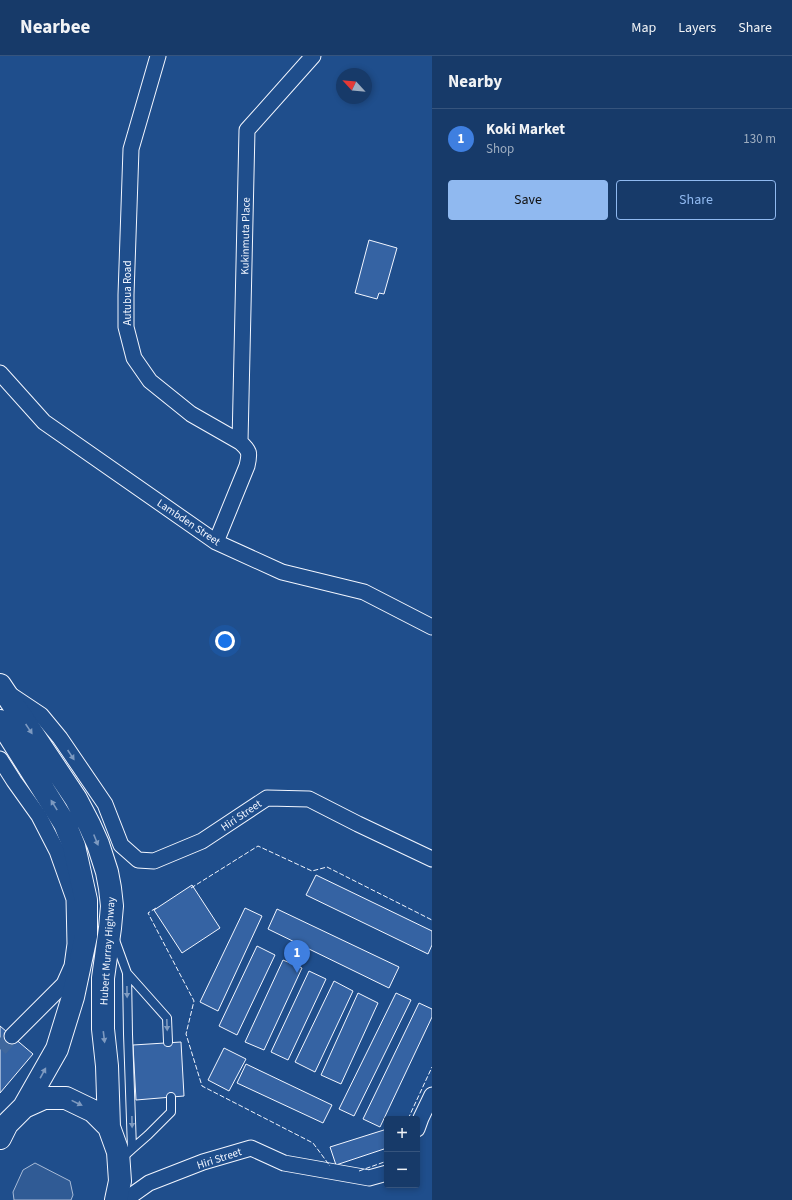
<!DOCTYPE html>
<html lang="en">
<head>
<meta charset="utf-8">
<style>
  :root { --surface:#173a69; --page:#244571; --text:#f1f3f6; --muted:#9eadc0; --line:#36547d; --accent:#90b9f0 }
  body { margin:0; font-family:"Source Sans 3",sans-serif; background:var(--page); color:var(--text) }
  .controls { position:absolute; right:12px; bottom:12px; display:grid; overflow:hidden; border-radius:4px; box-shadow:0 2px 6px #0003 }
  .controls button { width:36px; height:36px; display:grid; place-items:center; padding:0; border:0; border-bottom:1px solid var(--line); background:var(--surface); color:var(--text); font:20px sans-serif }
  .compass { position:absolute; left:336px; top:12px; width:36px; height:36px; border-radius:50%; background:var(--surface); box-shadow:0 2px 6px #0003; rotate:296deg }
  .you { position:absolute; left:225px; top:585px; width:14px; height:14px; margin:-10px; border:3px solid #fff; border-radius:50%; background:#1a73e8; box-shadow:0 0 0 6px #1a73e833 }
  .badge { display:grid; place-items:center; width:26px; height:26px; border-radius:50%; background:var(--accent); color:#fff; font-size:13px; font-weight:700 }
  .pin { position:absolute; translate:-50% -33px; filter:drop-shadow(0 1px 2px #0008) }
  .pin::after { content:''; position:absolute; top:21px; width:14px; height:12px; background:inherit; clip-path:polygon(0 0,100% 0,50% 100%) }
  .list { margin:0; padding:0; list-style:none }
  h2 { display:flex; justify-content:space-between; align-items:center; height:52px; margin:0; padding:0 16px; font-size:17px }
  h2 small { font-size:13px; font-weight:400; color:var(--muted) }
  .list li { display:grid; grid-template-columns:26px 1fr auto; gap:12px; align-items:center; box-sizing:border-box; height:60px; padding:0 16px; border-top:1px solid var(--line) }
  .list b { display:block; font-size:15px; white-space:nowrap }
  .list p { margin:0; font-size:13px; white-space:nowrap; color:var(--muted) }
  .list em { font-size:13px; font-style:normal; color:var(--muted) }
  .actions { display:flex; gap:8px; padding:12px 16px }
  .actions a { flex:1; padding:9px 0; border:1px solid var(--accent); border-radius:4px; text-align:center; font-size:14px; color:var(--accent) }
  .actions .main { background:var(--accent); color:#111 }
  .map { position:relative; flex:none; width:432px; height:1144px; overflow:hidden }
  header { display:flex; align-items:center; gap:24px; box-sizing:border-box; height:56px; padding:0 20px; background:var(--surface); border-bottom:1px solid var(--line) }
  header strong { font-size:19px }
  nav { display:flex; gap:22px; margin-inline-start:auto; font-size:14px }
  main { display:flex }
  aside { flex:1; background:var(--surface) }
  .map>svg:first-child { display:block }
  .built { fill:#305b95; stroke:#a8bbd7 }
  .building { fill:#3563a3; stroke:#f2f6ff }
  .lines { fill:none; stroke-linecap:round; stroke-linejoin:round }
  .minor-tunnel { stroke:#3f679d; stroke-width:15; stroke-dasharray:15 8; stroke-linecap:butt }
  .service-casing { stroke:#f2f6ff; stroke-width:10 }
  .minor-casing { stroke:#f2f6ff; stroke-width:17 }
  .trunk-casing { stroke:#f2f6ff; stroke-width:24 }
  .service { stroke:#1f4e8c; stroke-width:8 }
  .minor { stroke:#1f4e8c; stroke-width:15 }
  .trunk { stroke:#1f4e8c; stroke-width:22 }
  .fence { stroke:#f2f6ff; stroke-width:1; stroke-dasharray:5 2; stroke-linecap:butt }
  .oneway { fill:#7e9ac0 }
  .labels { text-anchor:middle; stroke-width:3; stroke-linejoin:round; paint-order:stroke }
  .street-label { font-size:11px; fill:#f2f6ff; stroke:#1f4e8c }
</style>
</head>
<body>
<header>
<strong>Nearbee</strong>
<nav><a>Map</a><a>Layers</a><a>Share</a></nav>
</header>
<main>
<div class="map">
<svg width="432" height="1144" viewBox="0 0 432 1144">
  <rect width="100%" height="100%" fill="#1f4e8c"/>
  <path class="built" d="M35,1107L70,1125L73,1139L71,1144H14L13,1136L23,1114Z"/>
  <path class="building" d="M369,184L397,192L384,238L379,237L377,243L355,237Z
    M316,819L432,875V889L428,898L306,839Z
    M192,829L220,872L182,897L154,854Z
    M245,852L262,860L218,955L200,946Z
    M277,853L399,911L389,932L268,873Z
    M257,890L275,899L237,979L219,970Z
    M283,904L302,912L264,994L245,986Z
    M309,915L326,923L288,1004L271,996Z
    M334,925L353,935L315,1016L295,1006Z
    M358,937L378,947L341,1028L321,1019Z
    M396,937L411,944L354,1060L339,1053Z
    M419,947L432,953V961L380,1071L363,1063Z
    M0,970L33,998L0,1037Z
    M181,986L184,1040L136,1044L133,989Z
    M224,992L246,1003L229,1035L208,1024Z
    M246,1008L332,1049L323,1067L237,1027Z
    M387,1073V1092L336,1109L330,1091Z"/>
  <g class="lines">
    <path class="minor-tunnel" d="M0,993L12,980"/>
    <defs>
      <path id="service" d="M115,884L127,917L128,978L132,1093L122,1102
        M127,917L167,962L168,986
        M132,1093L148,1079L171,1056V1041"/>
      <path id="minor" d="M158,0L131,93L126,239V271L134,302L150,325L191,358L240,386C250,395 250,397 247,410L216,486
        M0,317L44,366L216,486L282,516L364,536L432,571
        M240,386L247,74L313,0
        M11,639L41,659L60,682L105,748L121,789L138,804L154,805L202,785L267,742L309,743L358,768L432,803
        M0,703L14,725L39,760L57,795L74,843L75,888L72,910L64,928L12,980
        M417,1073L421,1062L432,1039
        M125,1144L149,1127L203,1106L251,1092L284,1107L369,1122L387,1117"/>
      <path id="trunk" d="M0,629L76,743L89,768L98,788L107,816L110,832L112,850L110,872L103,922V973L107,1010L109,1071
        M0,665L65,768L74,790L86,844V880L73,941L57,993L24,1051
        M0,1082L7,1068L24,1051L44,1042H66L93,1055L109,1071L118,1096L120,1125L116,1144"/>
    </defs>
    <use href="#service" class="service-casing"/>
    <use href="#minor" class="minor-casing"/>
    <use href="#trunk" class="trunk-casing"/>
    <use href="#service" class="service"/>
    <use href="#minor" class="minor"/>
    <use href="#trunk" class="trunk"/>
    <path class="fence" d="M191,832L258,790L312,815L327,811L432,864
      M156,852L148,857L194,945L186,978L202,1030L313,1087L330,1110
      M408,1063L432,1011
      M359,1115L387,1105"/>
  </g>
  <defs><path id="oneway-solid" d="M-6-.8H1V-3.2L6.5 0L1 3.2V.8H-6Z"/></defs>
  <g class="oneway">
    <use href="#oneway-solid" transform="translate(29 673) rotate(56)"/>
    <use href="#oneway-solid" transform="translate(71 699) rotate(56)"/>
    <use href="#oneway-solid" transform="translate(54 749) rotate(-122)"/>
    <use href="#oneway-solid" transform="translate(96 784) rotate(68)"/>
    <use href="#oneway-solid" transform="translate(127 936) rotate(89)"/>
    <use href="#oneway-solid" transform="translate(167 969) rotate(88)"/>
    <use href="#oneway-solid" transform="translate(104 981) rotate(83)"/>
    <use href="#oneway-solid" transform="translate(43 1017) rotate(-61)"/>
    <use href="#oneway-solid" transform="translate(77 1047) rotate(26)"/>
    <use href="#oneway-solid" transform="translate(132 1066) rotate(89)"/>
  </g>
  <g class="labels">
    <g class="street-label">
      <text transform="translate(245 180) rotate(-89)" y="4">Kukinmuta Place</text>
      <text transform="translate(127 237) rotate(-90)" y="4">Autubua Road</text>
      <text transform="translate(189 466) rotate(34)" y="4">Lambden Street</text>
      <text transform="translate(241 759) rotate(-34)" y="4">Hiri Street</text>
      <text transform="translate(107 895) rotate(-86)" y="4">Hubert Murray Highway</text>
      <text transform="translate(219 1102) rotate(-18)" y="4">Hiri Street</text>
    </g>
  </g>
</svg>
<div class="controls">
<button>+</button>
<button>−</button>
</div>
<svg class="compass" viewBox="-18 -18 36 36"><path d="M0-13l5 13h-10z" fill="#e53935"/><path d="M0 13l5-13h-10z" fill="#9eadc0"/></svg>
<div class="you"></div>
<div class="pin badge" style="left:297px;top:917px;background:#3f7fe0">1</div>
</div>
<aside>
<h2>Nearby<small></small></h2>
<ul class="list">
<li><span class="badge" style="background:#3f7fe0">1</span><div><b>Koki Market</b><p>Shop</p></div><em>130 m</em></li>
</ul>
<div class="actions"><a class="main">Save</a><a>Share</a></div>
</aside>
</main>
</body>
</html>
